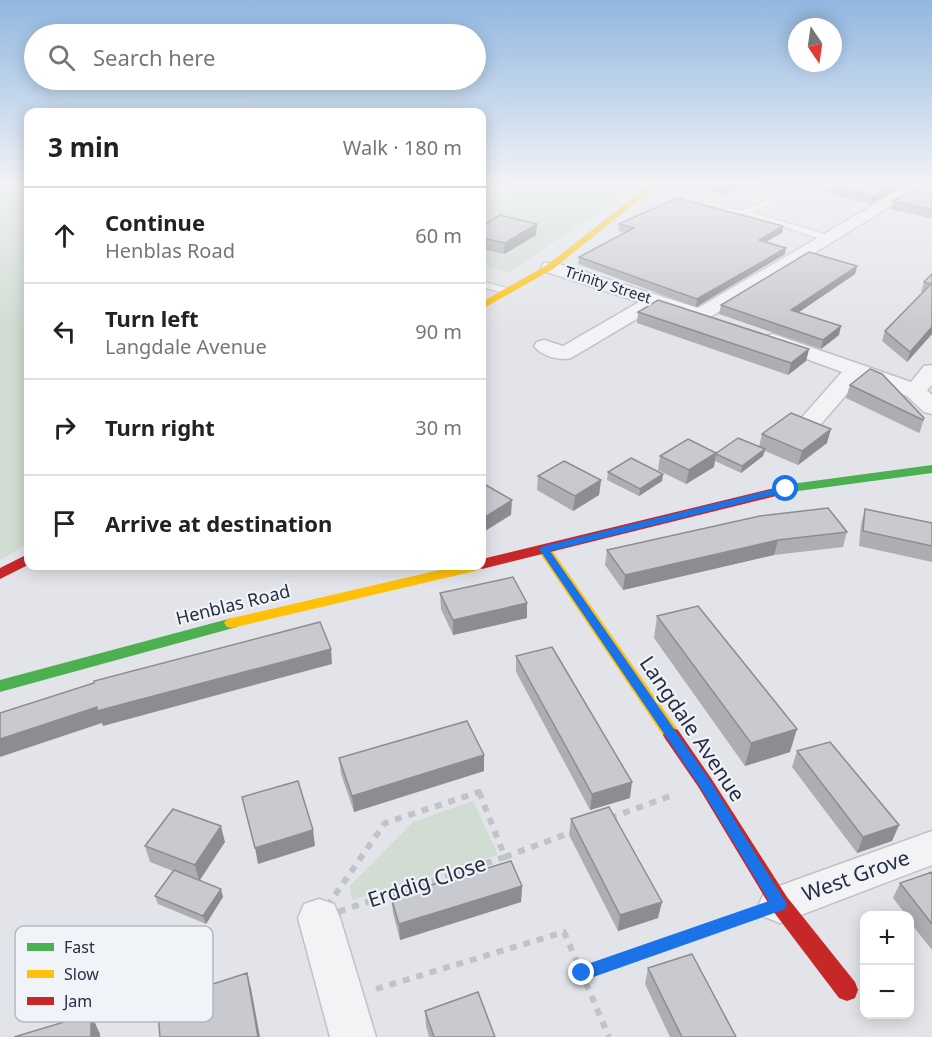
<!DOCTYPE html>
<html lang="en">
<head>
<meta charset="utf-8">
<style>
  :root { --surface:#fff; --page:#f6f6f6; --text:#222; --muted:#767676; --line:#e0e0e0 }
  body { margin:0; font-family:"Noto Sans",sans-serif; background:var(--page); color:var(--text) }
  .controls { position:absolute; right:18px; bottom:18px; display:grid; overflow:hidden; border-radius:12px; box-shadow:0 3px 15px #0003 }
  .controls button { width:54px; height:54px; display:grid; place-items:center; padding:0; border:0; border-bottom:2px solid var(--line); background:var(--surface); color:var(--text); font:30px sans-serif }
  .compass { position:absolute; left:788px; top:18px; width:54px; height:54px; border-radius:50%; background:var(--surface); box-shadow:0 3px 15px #0003; rotate:167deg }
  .stop { position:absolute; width:18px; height:18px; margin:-14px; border:4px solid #1a73e8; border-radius:50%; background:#fff }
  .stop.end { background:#1a73e8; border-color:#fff; box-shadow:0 2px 6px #0008 }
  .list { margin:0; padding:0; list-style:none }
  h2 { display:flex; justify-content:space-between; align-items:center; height:78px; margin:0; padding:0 24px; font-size:26px }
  h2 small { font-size:20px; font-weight:400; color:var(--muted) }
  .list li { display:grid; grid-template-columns:39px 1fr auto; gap:18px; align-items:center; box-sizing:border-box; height:96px; padding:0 24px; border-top:2px solid var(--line) }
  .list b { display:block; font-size:22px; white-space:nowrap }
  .list p { margin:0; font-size:20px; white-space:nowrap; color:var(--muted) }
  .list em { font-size:20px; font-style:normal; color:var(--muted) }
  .icon { flex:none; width:33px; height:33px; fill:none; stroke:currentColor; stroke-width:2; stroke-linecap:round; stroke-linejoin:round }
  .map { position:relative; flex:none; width:932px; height:1037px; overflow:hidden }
  .search { position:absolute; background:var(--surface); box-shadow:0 3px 15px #0003; left:24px; top:24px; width:462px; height:66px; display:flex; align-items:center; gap:15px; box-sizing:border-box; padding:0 21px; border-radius:33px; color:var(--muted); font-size:22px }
  .panel { position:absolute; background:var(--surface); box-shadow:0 3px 15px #0003; left:24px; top:108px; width:462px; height:462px; border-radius:12px }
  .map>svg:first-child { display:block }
  .green { fill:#d1dcd3 }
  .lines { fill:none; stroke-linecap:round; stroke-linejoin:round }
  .lane-casing { stroke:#c1c2c7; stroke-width:2 }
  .street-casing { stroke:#c1c2c7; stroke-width:3 }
  .path-far1 { stroke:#c1c3c9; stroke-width:2; stroke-dasharray:3 3; stroke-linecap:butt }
  .path { stroke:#c1c3c9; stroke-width:6; stroke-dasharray:7 7; stroke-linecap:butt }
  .lane { fill:#f3f3f5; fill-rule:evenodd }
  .street { fill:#f3f3f5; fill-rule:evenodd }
  .fast { fill:#4caf50; fill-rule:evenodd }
  .slow { fill:#ffc107; fill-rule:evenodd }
  .jam { fill:#c62828; fill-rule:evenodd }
  .rail { stroke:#cbccd0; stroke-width:3; stroke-dasharray:1.5 4; stroke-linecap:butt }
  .wall { fill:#adaeb2 }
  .shaded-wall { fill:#8d8d91 }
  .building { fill:#c9cacf; stroke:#8d8d91; stroke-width:1.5 }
  .route { fill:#1a73e8 }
  .labels { text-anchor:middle; stroke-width:4.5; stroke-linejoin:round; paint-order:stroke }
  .far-street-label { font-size:15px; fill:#272e44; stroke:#f0f3f8 }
  .street-label { font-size:18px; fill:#272e44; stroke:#f0f3f8 }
  .near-street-label { font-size:21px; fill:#272e44; stroke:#f0f3f8 }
  .key { fill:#f0f3f8; stroke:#b4b8c2; stroke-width:1.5 }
  .key-label { font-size:16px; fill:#272e44 }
</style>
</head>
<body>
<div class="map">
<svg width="932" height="1037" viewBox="0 0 932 1037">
  <rect width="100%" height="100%" fill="#e3e4e9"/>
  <path class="green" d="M18,183H28V544L0,560V191Z
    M482,183H641L509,272L482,265Z
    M473,801L498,855L352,900L350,886L413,822Z"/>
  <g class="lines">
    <defs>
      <path id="lane" d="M778,195L785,197L752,212L830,236V240H824L744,214L731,213L724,216L720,214L727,208L744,210Z
        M482,281L510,289L512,291L507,294L482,287Z"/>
      <path id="street" d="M911,183H928L707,319L700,321L657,307L571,358C560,361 541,356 534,346L537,342L544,340L563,346L639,302L544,271L541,267L544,263H556L698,308Z
        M773,334L911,382L924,366L932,365V385L927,390L932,395V414L924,412L907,396L860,379L820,425L812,427L804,425L800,420L804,415L842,372L766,344L763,340L766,336Z
        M932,831V865L780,923L765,917L759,904L765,891Z
        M319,899L334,904L340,918L376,1037H330L298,918L304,904Z"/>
    </defs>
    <use href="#lane" class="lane-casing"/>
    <use href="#street" class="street-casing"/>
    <path class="path-far1" d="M546,183L588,191L611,189"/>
    <path class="path" d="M479,792L505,857L319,918L385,823Z
      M610,818L670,796
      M505,857L572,832
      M582,973L743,917
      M376,989L564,932L609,1037"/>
    <use href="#lane" class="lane"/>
    <use href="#street" class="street"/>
    <path class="fast" d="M932,465V473L791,492L785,488L791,484Z
      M232,618L237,619L240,623L237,627L0,692V680Z"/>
    <path class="slow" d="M652,183H660L553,269L482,309V302L547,265Z
      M544,545L549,546L678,730L681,735L678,740L672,742L666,740L537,549Z
      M482,565V566L480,569L475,571L232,628L227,627L224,623L227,619L232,618L457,566Z"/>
    <path class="jam" d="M791,484L796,485L797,488L796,491L482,569L476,566H482V559Z
      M28,554V565L0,579V568Z
      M672,728L678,730L711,778L787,897L855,982L858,990L855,998L847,1001L839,998L773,911L699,788L666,740L663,735L666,730Z"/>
    <path class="rail" d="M0,187L10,183"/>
  </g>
  <path class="wall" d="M680,183H748L724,194Z
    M799,183H907L871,204L826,193L827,189Z
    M932,183V217L930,218L890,209L893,201Z
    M619,224L783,226L782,233L766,242L785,254L696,307L578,264L579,257L626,233L618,231Z
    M482,226L536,235L504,254L482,249Z
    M857,266L855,274L799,312L839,335L821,349L719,314L721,305Z
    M932,274V334L907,362L882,341L885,331L923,293L921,292L924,282Z
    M638,312L809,349L806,361L788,375L637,323Z
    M850,385L924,418L920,432L919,433L846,398Z
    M762,434L827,443L798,465L765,451L763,456L741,473L715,461L714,467L686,484L658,470L660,456L716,453L759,447Z
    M608,472L663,474L662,481L639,496L607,480Z
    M538,476L601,480L599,495L573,511L537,490Z
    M865,509L932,523V562L859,546L861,524Z
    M847,532L843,547L774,555L623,590L605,565L607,550Z
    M440,593L527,618L453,635L441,609Z
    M657,616L790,752L745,766L654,638Z
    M516,656L630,798L590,810L516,672Z
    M797,751L899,825L892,841L857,853L792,767Z
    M339,758L484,771L354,812L341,774Z
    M571,819L658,918L618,931L569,835Z
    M225,842L200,880L223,897L206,924L158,904L155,896L173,871L150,862L145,846Z
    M932,872V950L909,921V915H906L893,898L900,883Z
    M522,886L521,902L400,940L393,913L391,897Z
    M648,968L736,1037H670L645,984Z
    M425,1011L495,1037H429L426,1026Z"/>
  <path class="shaded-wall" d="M732,183H748L724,194L725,186Z
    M896,183H907L871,204L873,196Z
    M537,224L536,235L504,254L505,243Z
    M783,226L782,233L758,246L759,240Z
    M786,248L785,254L696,307L697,299Z
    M857,266L855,274L789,319L791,310Z
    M841,326L839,335L821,349L823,340Z
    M932,327V334L907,362L910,352Z
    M809,349L806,361L788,375L791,363Z
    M831,429L827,443L798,465L802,451Z
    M765,449L763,456L741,473L742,466Z
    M716,453L714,467L686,484L689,470Z
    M663,474L662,481L639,496L640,489Z
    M601,480L599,495L573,511L575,496Z
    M512,500L511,515L482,533V519Z
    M778,540L774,555L623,590L625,575Z
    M527,603V618L453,635V620Z
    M331,649L332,664L103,726L102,723L0,757V739L97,707Z
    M797,729L790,752L745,766L751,743Z
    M484,755V771L354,812L352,796Z
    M632,782L630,798L590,810L592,794Z
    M899,825L892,841L857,853L863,837Z
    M221,826L225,842L199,881L195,865Z
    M313,830L315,846L258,864L255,848Z
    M522,886L521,902L400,940L399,924Z
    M221,889L223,897L206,924L203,916Z
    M662,902L658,918L618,931L620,915Z
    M247,973L251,988L260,1037H257Z
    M91,1014L100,1034V1037H91Z"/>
  <path class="building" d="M712,183H732L725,186Z
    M833,183H896L873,196L828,185Z
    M922,183H932V210L893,201Z
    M677,198L783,226L759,240L786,248L697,299L579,257L634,228L619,224Z
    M500,215L537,224L505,243L482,238V226Z
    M809,252L857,266L791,310L841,326L823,340L721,305Z
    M932,274V327L910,352L885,331L931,284L924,282Z
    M658,300L809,349L791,363L638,312Z
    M870,369L882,374L924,418L923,420L850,385Z
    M791,413L831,429L802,451L762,434Z
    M738,438L765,449L742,466L716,454V453L715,454Z
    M688,439L716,453L689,470L660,456Z
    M631,458L663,474L640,489L608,472Z
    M564,461L601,480L575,496L538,476Z
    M484,484L512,500L482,519V486Z
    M828,508L847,532L778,540L625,575L607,550L760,516Z
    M865,509L932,523V546L863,531Z
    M513,577L527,603L453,620L440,593Z
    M698,606L797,729L751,743L657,616Z
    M320,622L331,649L97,711V707L0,739V713L94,683V681Z
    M552,647L632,782L592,794L516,656Z
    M467,721L484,755L352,796L339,758Z
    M830,742L899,825L863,837L797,751Z
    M298,781L313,830L255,848L242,797Z
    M609,807L662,902L620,915L571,819Z
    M173,809L221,826L195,865L145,846Z
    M511,861L522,886L399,924L391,897Z
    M174,870L221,889L203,916L155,896Z
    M932,872V924L900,883Z
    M692,954L736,1037H682L648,968Z
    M247,973L258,1037H160L157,1002Z
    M478,992L495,1037H434L425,1011Z
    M91,1014V1037H14Z"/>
  <linearGradient id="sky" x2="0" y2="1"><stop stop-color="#91b7e1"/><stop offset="0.56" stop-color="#f2f3f5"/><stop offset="1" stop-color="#f2f3f5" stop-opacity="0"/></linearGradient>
  <rect width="932" height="328" fill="url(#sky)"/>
  <path class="route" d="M786,486L789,487V491L550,551L709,779L787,904L785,909L780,911L582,981L576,979L574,973L576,968L769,901L700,787L539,549L544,546Z"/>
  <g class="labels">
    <g class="far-street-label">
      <text transform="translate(608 285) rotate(18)" y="5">Trinity Street</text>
    </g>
    <g class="street-label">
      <text transform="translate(233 605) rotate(-14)" y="6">Henblas Road</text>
    </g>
    <g class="near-street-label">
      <text transform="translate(692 729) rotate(56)" y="7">Langdale Avenue</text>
      <text transform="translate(856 876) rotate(-20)" y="7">West Grove</text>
      <text transform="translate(427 882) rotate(-18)" y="7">Erddig Close</text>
    </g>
  </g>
  <rect x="15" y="926" width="198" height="96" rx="9" class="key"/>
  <rect x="27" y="943" width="27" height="8" fill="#4caf50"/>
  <rect x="27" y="970" width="27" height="8" fill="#ffc107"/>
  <rect x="27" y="997" width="27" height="8" fill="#c62828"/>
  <g class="key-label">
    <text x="64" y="953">Fast</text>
    <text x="64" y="980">Slow</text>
    <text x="64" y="1007">Jam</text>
  </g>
</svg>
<div class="controls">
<button>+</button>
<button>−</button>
</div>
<svg class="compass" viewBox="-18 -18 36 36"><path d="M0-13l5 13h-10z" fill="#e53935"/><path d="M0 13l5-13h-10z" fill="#767676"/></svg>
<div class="stop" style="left:786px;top:489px"></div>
<div class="stop end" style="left:582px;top:973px"></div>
<div class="search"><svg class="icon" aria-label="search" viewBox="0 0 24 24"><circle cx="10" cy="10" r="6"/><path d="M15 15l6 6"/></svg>Search here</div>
<section class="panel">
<h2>3 min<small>Walk · 180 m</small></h2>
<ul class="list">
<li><svg class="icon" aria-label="ahead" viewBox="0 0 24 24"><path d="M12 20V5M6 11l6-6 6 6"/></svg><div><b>Continue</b><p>Henblas Road</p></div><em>60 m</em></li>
<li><svg class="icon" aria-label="left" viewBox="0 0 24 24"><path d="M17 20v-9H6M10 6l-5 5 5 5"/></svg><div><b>Turn left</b><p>Langdale Avenue</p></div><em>90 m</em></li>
<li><svg class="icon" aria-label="right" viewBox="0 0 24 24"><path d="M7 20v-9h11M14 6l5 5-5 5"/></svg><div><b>Turn right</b></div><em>30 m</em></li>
<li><svg class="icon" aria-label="arrive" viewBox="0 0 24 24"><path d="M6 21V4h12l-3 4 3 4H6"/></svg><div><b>Arrive at destination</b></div></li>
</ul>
</section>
</div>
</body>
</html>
